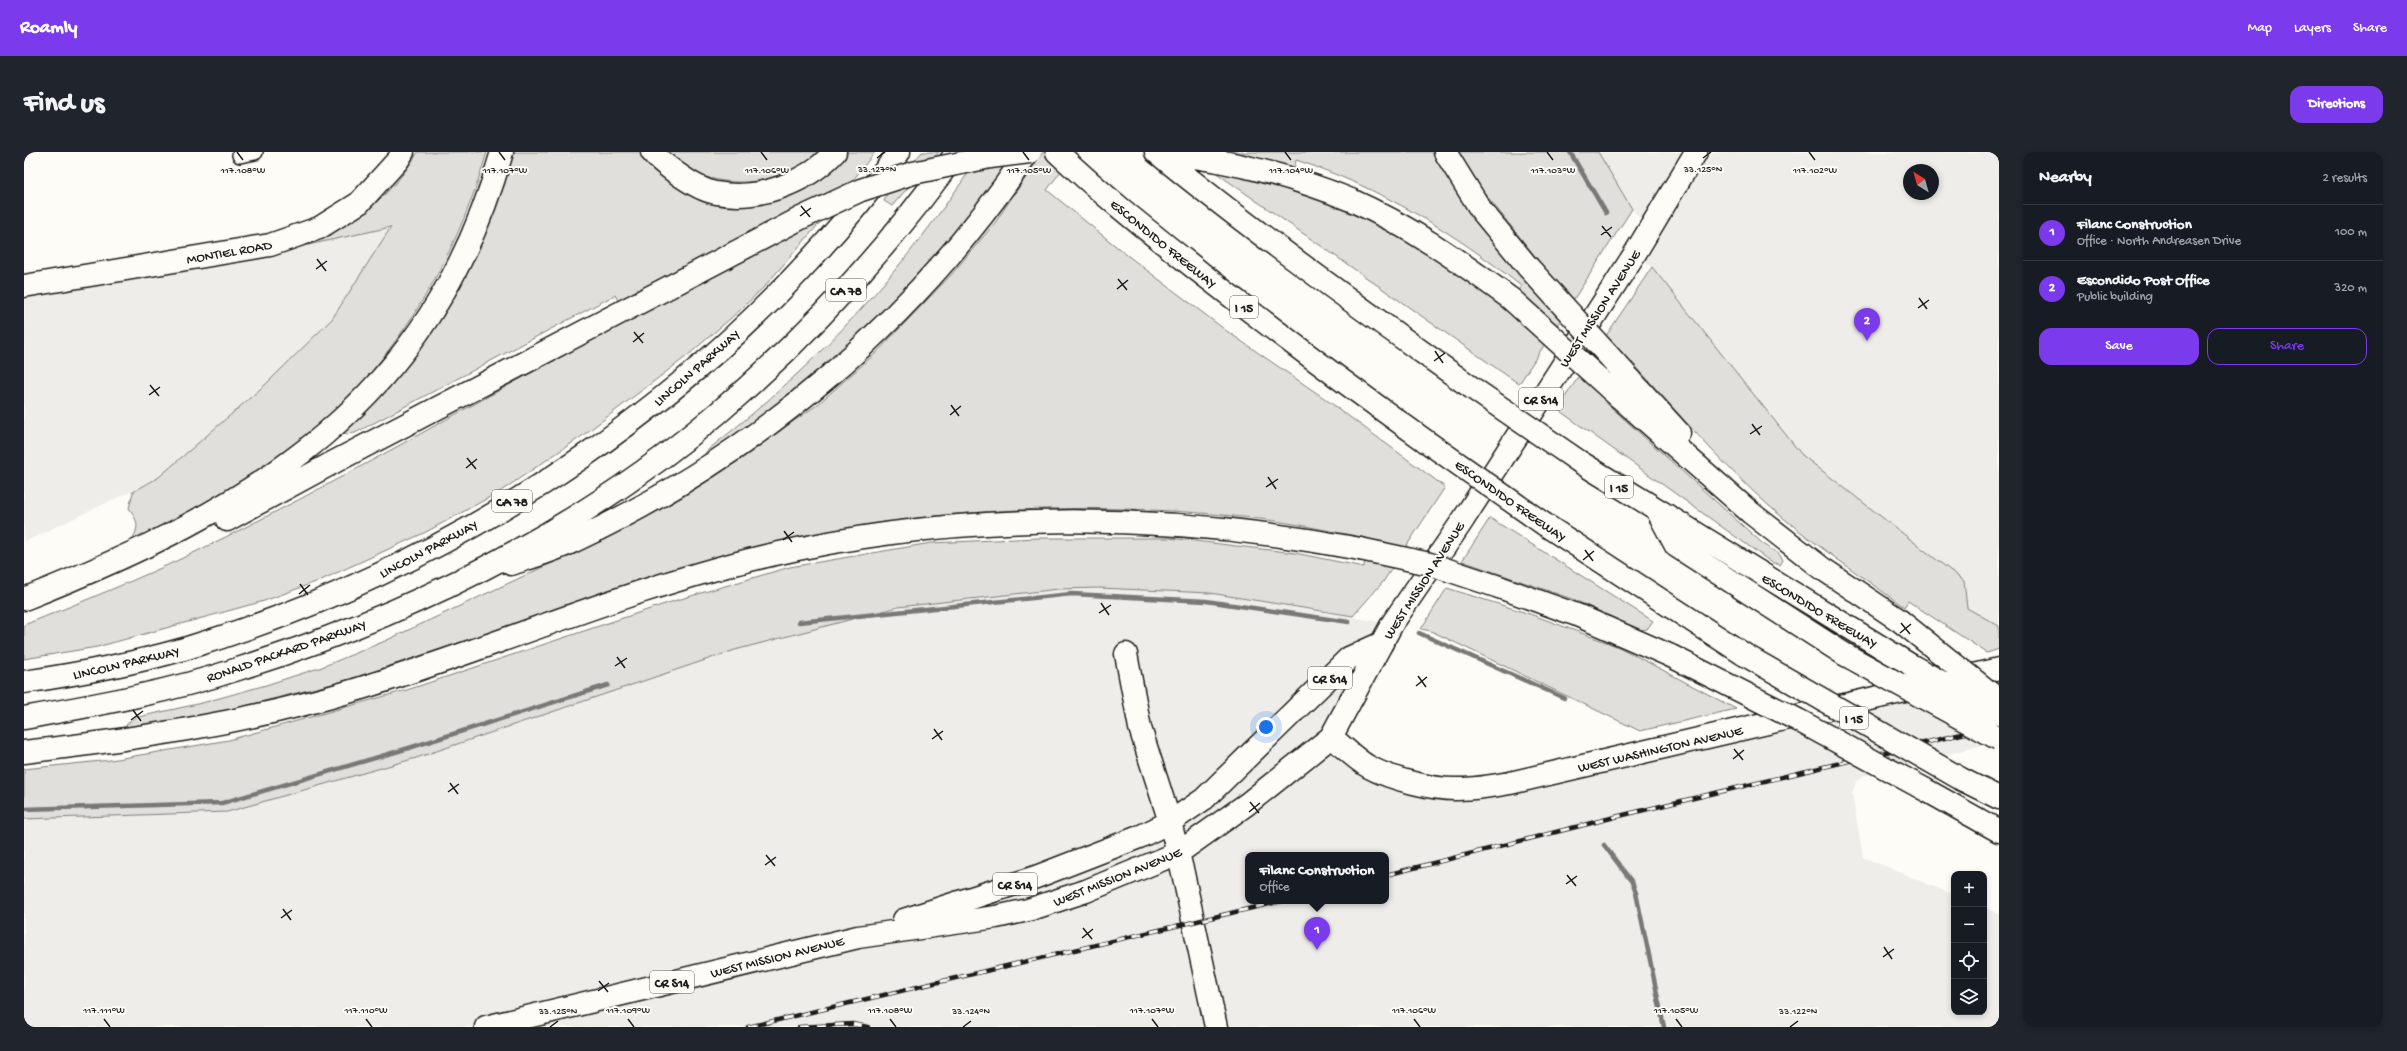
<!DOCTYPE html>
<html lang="en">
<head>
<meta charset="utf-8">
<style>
  :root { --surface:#171b24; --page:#20242c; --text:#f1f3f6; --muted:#9ea1a6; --line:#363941; --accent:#7c3aed }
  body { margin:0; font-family:"Gochi Hand",sans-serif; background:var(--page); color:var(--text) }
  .controls { position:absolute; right:12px; bottom:12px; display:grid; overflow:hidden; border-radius:8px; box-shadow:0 2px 6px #0003 }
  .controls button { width:36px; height:36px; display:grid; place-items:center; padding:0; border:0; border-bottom:1px solid var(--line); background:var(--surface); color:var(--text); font:20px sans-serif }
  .compass { position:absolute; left:1879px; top:12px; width:36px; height:36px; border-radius:50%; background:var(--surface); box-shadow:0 2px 6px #0003; rotate:323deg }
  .you { position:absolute; left:1242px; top:575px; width:14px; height:14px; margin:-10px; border:3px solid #fff; border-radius:50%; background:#1a73e8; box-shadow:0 0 0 6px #1a73e833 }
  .badge { display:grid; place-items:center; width:26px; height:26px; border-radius:50%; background:var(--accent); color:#fff; font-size:13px; font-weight:700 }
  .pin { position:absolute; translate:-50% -33px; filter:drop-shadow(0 1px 2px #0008) }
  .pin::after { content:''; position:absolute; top:21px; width:14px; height:12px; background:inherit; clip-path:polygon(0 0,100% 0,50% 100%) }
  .popup { position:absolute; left:1221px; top:700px; width:144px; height:52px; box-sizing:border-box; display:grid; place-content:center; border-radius:8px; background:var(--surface); filter:drop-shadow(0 1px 3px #0005); font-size:13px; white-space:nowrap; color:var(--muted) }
  .popup b { font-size:15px; color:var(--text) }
  .popup::after { content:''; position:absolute; left:50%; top:100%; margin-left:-8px; border:8px solid transparent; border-top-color:var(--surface) }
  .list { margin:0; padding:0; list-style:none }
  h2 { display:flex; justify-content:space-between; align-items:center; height:52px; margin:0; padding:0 16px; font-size:17px }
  h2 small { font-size:13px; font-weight:400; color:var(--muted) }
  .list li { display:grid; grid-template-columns:26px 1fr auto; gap:12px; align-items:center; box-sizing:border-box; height:56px; padding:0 16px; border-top:1px solid var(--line) }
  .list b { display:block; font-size:15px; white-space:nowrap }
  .list p { margin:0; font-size:13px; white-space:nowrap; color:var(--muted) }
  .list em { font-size:13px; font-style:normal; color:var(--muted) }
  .actions { display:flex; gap:8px; padding:12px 16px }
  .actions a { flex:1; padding:9px 0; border:1px solid var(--accent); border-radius:12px; text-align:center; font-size:14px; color:var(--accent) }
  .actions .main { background:var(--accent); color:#fff }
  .icon { flex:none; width:22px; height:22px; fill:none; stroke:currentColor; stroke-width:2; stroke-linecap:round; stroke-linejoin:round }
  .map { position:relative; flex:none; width:1975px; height:875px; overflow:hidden; border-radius:12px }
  header { display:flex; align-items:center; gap:24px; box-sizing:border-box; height:56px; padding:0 20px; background:var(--accent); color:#fff }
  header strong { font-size:19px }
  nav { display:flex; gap:22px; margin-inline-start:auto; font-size:14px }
  .intro { display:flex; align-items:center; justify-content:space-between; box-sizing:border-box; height:96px; padding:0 24px }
  h1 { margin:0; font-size:28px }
  .button { padding:10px 18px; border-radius:12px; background:var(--accent); color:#fff; font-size:14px; font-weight:700 }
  main { display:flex; gap:24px; padding:0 24px }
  aside { flex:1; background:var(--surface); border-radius:12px; box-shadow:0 2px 6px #0003 }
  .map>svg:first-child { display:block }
  .built { fill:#eeede9; fill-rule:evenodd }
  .green { fill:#e0dfdb; stroke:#7e7e7c; fill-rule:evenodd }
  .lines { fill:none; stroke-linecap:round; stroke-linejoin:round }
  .stream { stroke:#797876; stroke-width:4.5 }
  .street-casing { stroke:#1c1c1c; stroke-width:18 }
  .secondary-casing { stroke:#1c1c1c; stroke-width:25 }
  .primary-casing { stroke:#1c1c1c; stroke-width:25 }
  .highway-casing { stroke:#1c1c1c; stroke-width:25 }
  .street { stroke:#fdfcf7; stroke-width:15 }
  .secondary { stroke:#fdfcf7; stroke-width:22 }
  .primary { stroke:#fdfcf7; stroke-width:22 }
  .highway { stroke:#fdfcf7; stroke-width:22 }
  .rail-casing { stroke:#1c1c1c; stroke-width:4.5 }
  .rail { stroke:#fdfcf7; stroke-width:3; stroke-dasharray:9; stroke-linecap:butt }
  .highway-bridge-casing { stroke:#1c1c1c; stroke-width:25; stroke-linecap:butt }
  .highway-bridge { stroke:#fdfcf7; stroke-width:22 }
  .ticks { fill:none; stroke:#1c1c1c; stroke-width:1.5 }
  .labels { text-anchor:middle; stroke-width:4; stroke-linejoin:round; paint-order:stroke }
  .shield { fill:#fdfcf7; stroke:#605f5e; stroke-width:1 }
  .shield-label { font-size:13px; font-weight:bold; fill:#1c1c1c }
  .street-label { font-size:14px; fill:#1c1c1c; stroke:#fdfcf7 }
  .ticks-label { font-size:10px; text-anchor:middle; fill:#1c1c1c; stroke:#fdfcf7; stroke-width:4; stroke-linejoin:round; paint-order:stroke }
</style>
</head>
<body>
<header>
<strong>Roamly</strong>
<nav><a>Map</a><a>Layers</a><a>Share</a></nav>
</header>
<div class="intro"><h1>Find us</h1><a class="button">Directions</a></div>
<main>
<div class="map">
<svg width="1975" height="875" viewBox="0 0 1975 875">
  <rect width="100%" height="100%" fill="#fdfcf7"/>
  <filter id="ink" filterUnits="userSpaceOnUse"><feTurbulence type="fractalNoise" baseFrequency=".025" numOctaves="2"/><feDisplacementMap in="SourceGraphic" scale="8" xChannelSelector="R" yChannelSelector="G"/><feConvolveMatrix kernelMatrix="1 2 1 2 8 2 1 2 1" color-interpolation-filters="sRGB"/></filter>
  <g filter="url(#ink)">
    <path class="built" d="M1574,0H1975V474L1943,456L1939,429L1778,303L1628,115L1610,103L1625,77L1608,57L1591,33ZM1885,18H1909V42H1885Z
      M368,75L308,167L242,232L135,325L109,340L101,342L0,390V134L246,93H284Z
      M1075,436L1186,441L1368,472L1307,585L1325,599L1432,637L1975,517V589L1839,624L1832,631L1828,641L1839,705L1930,743V860H1960V755L1975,762V875H0V667L203,660L392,606L711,498L874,455L1035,437ZM1224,703H1362V749H1224Z"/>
    <path class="green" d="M394,0H463C437,91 391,175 325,245C310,262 290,276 272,290C220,330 163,361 105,393C115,376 116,372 105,356L109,340L135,325L242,232L308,167L367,75L284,93C332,70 366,46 394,0Z
      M487,0H616L619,5L743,50L773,39L821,0H851L793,74L740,135L714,160L663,204L558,284L477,339L402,380L297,428L240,449L73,495L0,507V473C55,451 110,429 163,404C314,332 457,245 605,169L591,143L331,281L321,282L319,278L362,231Z
      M645,0H794C757,37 680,43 645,0Z
      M898,0H915L868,54L860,49L863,41Z
      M958,0H994L979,22L887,134L790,228L682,305L681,301L686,296C796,211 882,116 958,0Z
      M1019,0H1051L1023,38L1099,100L1204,180L1300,246L1421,335L1359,430L1329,464L1186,441L1075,436L1035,437L874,455L711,498L392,606L203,660L0,667V617L87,608L205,588L386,537L650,449L766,415L907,391L1014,386H1146L1271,401L1340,415L1343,386C1305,379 1266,370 1228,366C1053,346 874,357 704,402L320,529L172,566L105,576L102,573L110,566L178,551L242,533L298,515L361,489L564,394L630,361L689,325L793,253L852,201L927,123L970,72Z
      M1173,0H1413L1503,125L1514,108L1455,34L1433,0H1574L1608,57L1495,232L1178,11ZM1272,8C1355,35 1430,80 1497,134L1481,157C1419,103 1345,64 1266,39Z
      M1628,115L1778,303L1940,429L1943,456L1975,474V497L1963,501L1884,449L1880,455C1835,422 1786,390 1744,353C1695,309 1652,259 1608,210L1579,248L1738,391L1755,402L1759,408L1756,413L1747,410L1533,257Z
      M1466,366L1629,469L1623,477L1616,478L1551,448L1438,409Z
      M1423,436L1506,462L1595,495L1712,557L1616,579L1407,479L1397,477Z"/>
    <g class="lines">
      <path class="stream" d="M1546,0L1582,61
        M775,470L1048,442L1182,449L1325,470
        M1395,481L1540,546
        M0,657L198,651L385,596L584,533
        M1580,693L1608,730L1612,741L1640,875"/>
      <defs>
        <path id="street" d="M216,3L231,0"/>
        <path id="secondary" d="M0,134L246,93L295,76L335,51L374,8L379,0
          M1102,502L1116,576L1146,670L1159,721L1192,875
          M1307,585C1319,594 1332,608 1345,615C1367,627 1410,638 1434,637C1451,637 1469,634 1486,631L1975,517"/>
        <path id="primary" d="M880,768L1012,725L1115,685L1146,670L1180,647L1325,506L1358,491
          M462,875L834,785L972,765L1004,758L1062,739L1154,701L1223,652L1307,585L1368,472L1437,371L1610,103L1672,0"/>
        <path id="highway" d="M628,0C634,8 643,14 651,20C662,28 679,39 692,41C735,49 782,31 811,0
          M1033,0C1078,43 1128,82 1177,121C1251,179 1326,235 1403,290
          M1132,0C1232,82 1337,156 1441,231
          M1133,0C1199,7 1266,23 1327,48C1384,73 1437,110 1487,147
          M1421,0L1457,58L1504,115
          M1605,226L1655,281
          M1594,244L1727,361L1799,417L1875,468
          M1556,310L1888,514
          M1634,360L1652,394L1820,502
          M203,368L312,309L584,167
          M1520,372L1721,503
          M487,412C508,405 530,399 550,389C733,303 892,168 1004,0
          M1475,435L1553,463L1647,504
          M0,447C230,356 406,253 478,0
          M0,530C54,522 108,512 160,497C441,413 700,237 875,0
          M0,566C72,553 145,540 214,517C387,462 555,379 694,261C784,184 864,96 933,0
          M0,600C112,587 222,571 331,538C469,496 602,437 742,404C936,358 1141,360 1336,397
          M1939,628L1975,646
          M1900,637L1975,679"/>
      </defs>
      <use href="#street" class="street-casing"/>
      <use href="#secondary" class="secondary-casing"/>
      <use href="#primary" class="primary-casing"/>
      <use href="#highway" class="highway-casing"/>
      <use href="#street" class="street"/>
      <use href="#secondary" class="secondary"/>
      <use href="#primary" class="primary"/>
      <use href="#highway" class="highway"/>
      <defs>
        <path id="rail" d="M1362,723L1591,665L1975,573
          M724,875L1258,749
          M775,875L828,872L844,875"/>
      </defs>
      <use href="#rail" class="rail-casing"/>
      <use href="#rail" class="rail"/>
      <defs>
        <path id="highway-bridge" d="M1504,115L1605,226
          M1487,147L1594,244
          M584,167L777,66L837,38L889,21L966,5L1006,0
          M1441,231L1556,310
          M1403,290L1520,372
          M1336,397L1406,412L1475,435
          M1875,468L1975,548
          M1820,502L1975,587
          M1721,503L1939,628
          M1647,504L1774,568L1900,637
          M1888,514L1975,562"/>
      </defs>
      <use href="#highway-bridge" class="highway-bridge-casing"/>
      <use href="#highway-bridge" class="highway-bridge"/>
    </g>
  </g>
  <path class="ticks" d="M213,0L219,8M475,0L481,8M737,0L743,8M999,0L1005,8M1261,0L1267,8M1523,0L1529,8M1785,0L1791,8M853,6L861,0M1679,6L1687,0M777,54L786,65M776,64L787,56M1578,74L1587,85M1577,83L1588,75M293,107L302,119M292,117L303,109M1094,127L1103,138M1093,137L1104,128M1895,146L1903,157M1894,156L1905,148M610,180L619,191M609,190L620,181M1411,199L1419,211M1410,209L1421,201M126,233L135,244M125,243L136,235M927,253L935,264M926,263L937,254M1728,272L1736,283M1726,282L1738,274M443,306L452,317M442,316L453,307M1244,325L1252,337M1242,335L1254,327M760,379L768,390M759,388L770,380M1561,398L1569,409M1559,408L1570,399M276,432L284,443M275,442L286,433M1077,451L1085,463M1075,461L1087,453M1877,471L1886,482M1876,481L1887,472M593,505L601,516M591,514L603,506M1394,524L1402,535M1392,534L1403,525M109,558L117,569M107,568L119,559M910,577L918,588M908,587L919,579M1710,597L1719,608M1709,607L1720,598M426,631L434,642M424,640L435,632M1226,650L1235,661M1225,660L1236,651M742,703L751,714M741,713L752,705M1543,723L1552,734M1542,732L1553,724M259,757L267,768M257,766L268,758M1059,776L1068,787M1058,786L1069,777M1860,795L1868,807M1859,805L1870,797M575,829L584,840M574,839L585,831M80,867L86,875M342,867L348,875M604,867L610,875M866,867L872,875M1128,867L1134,875M1390,867L1396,875M1652,867L1658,875M526,875L534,869M939,875L947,869M1766,875L1774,869"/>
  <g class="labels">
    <g class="shield">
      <rect x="802" y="127" width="40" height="22" rx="3"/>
      <rect x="1206" y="144" width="28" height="22" rx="3"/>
      <rect x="1495" y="236" width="44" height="22" rx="3"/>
      <rect x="1581" y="324" width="28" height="22" rx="3"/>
      <rect x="468" y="338" width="40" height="22" rx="3"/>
      <rect x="1284" y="515" width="44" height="22" rx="3"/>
      <rect x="1816" y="555" width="28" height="22" rx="3"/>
      <rect x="969" y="721" width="44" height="22" rx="3"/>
      <rect x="626" y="819" width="44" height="22" rx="3"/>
    </g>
    <g class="shield-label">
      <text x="822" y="143">CA 78</text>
      <text x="1220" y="160">I 15</text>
      <text x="1517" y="252">CR S14</text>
      <text x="1595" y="340">I 15</text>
      <text x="488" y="354">CA 78</text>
      <text x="1306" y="531">CR S14</text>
      <text x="1830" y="571">I 15</text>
      <text x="991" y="737">CR S14</text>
      <text x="648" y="835">CR S14</text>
    </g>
    <g class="street-label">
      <text transform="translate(1140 91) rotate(39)" y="5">ESCONDIDO FREEWAY</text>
      <text transform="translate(205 99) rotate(-10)" y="5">MONTIEL ROAD</text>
      <text transform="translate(1575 156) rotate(-57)" y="5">WEST MISSION AVENUE</text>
      <text transform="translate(672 215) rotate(-41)" y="5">LINCOLN PARKWAY</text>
      <text transform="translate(1487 348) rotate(35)" y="5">ESCONDIDO FREEWAY</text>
      <text transform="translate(404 396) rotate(-28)" y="5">LINCOLN PARKWAY</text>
      <text transform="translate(1399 428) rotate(-57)" y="5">WEST MISSION AVENUE</text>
      <text transform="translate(1796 458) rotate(31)" y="5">ESCONDIDO FREEWAY</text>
      <text transform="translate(262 498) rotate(-19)" y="5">RONALD PACKARD PARKWAY</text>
      <text transform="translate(102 510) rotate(-13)" y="5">LINCOLN PARKWAY</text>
      <text transform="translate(1636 596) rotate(-13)" y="5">WEST WASHINGTON AVENUE</text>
      <text transform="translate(1093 724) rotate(-22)" y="5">WEST MISSION AVENUE</text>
      <text transform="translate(753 804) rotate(-14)" y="5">WEST MISSION AVENUE</text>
    </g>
  </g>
  <g class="ticks-label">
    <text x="853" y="20">33.127°N</text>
    <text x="1679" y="20">33.125°N</text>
    <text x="219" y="21">117.108°W</text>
    <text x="481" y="21">117.107°W</text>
    <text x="743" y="21">117.106°W</text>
    <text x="1005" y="21">117.105°W</text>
    <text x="1267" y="21">117.104°W</text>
    <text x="1529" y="21">117.103°W</text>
    <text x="1791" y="21">117.102°W</text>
    <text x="80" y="861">117.111°W</text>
    <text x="342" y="861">117.110°W</text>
    <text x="604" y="861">117.109°W</text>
    <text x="866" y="861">117.108°W</text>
    <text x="1128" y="861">117.107°W</text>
    <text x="1390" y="861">117.106°W</text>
    <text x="1652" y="861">117.105°W</text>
    <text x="534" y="862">33.125°N</text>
    <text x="947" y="862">33.124°N</text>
    <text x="1774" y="862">33.122°N</text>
  </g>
</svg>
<div class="controls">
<button>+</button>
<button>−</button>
<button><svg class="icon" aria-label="locate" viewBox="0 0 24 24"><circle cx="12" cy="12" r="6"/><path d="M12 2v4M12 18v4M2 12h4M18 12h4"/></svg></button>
<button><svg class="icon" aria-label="layers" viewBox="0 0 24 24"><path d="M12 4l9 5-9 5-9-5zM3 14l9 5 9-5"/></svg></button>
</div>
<svg class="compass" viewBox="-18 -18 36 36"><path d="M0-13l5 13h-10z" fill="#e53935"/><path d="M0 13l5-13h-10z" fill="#9ea1a6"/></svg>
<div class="you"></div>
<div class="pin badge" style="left:1293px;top:798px">1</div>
<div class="popup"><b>Filanc Construction</b>Office</div>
<div class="pin badge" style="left:1843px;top:189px">2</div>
</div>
<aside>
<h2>Nearby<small>2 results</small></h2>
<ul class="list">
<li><span class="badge">1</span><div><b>Filanc Construction</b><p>Office · North Andreasen Drive</p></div><em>100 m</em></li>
<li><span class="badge">2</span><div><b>Escondido Post Office</b><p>Public building</p></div><em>320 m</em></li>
</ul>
<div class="actions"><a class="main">Save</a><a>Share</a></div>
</aside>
</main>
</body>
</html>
